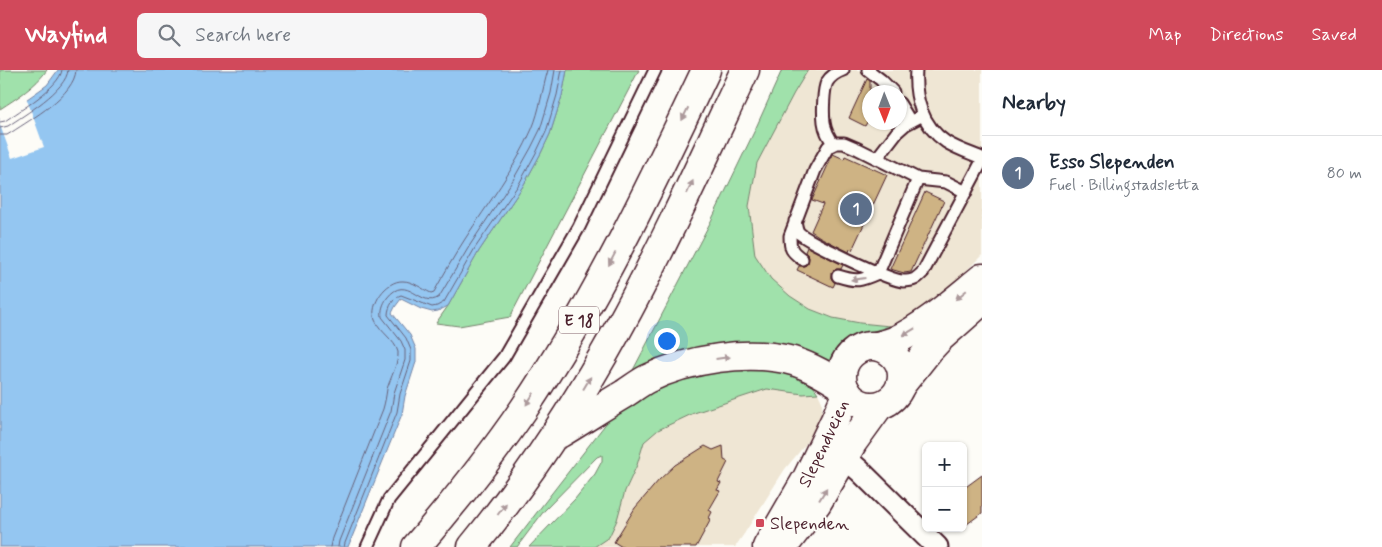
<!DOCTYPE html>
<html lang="en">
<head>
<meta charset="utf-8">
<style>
  :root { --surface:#fff; --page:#f6f6f7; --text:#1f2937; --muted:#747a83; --line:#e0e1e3; --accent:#d1495b }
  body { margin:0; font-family:Mynerve,sans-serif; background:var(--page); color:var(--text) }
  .controls { position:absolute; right:15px; bottom:15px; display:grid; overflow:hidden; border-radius:8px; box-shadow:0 1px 4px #0004 }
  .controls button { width:45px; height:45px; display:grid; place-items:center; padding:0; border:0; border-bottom:1px solid var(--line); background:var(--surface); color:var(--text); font:25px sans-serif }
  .compass { position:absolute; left:862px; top:15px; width:45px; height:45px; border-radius:50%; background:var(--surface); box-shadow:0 1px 4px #0004; rotate:179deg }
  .you { position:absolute; left:666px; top:270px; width:18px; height:18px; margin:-12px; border:4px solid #fff; border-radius:50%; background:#1a73e8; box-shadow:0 0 0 8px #1a73e833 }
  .badge { display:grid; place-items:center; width:32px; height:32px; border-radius:50%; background:var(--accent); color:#fff; font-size:16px; font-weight:700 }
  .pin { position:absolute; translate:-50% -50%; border:2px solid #fff; box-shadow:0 1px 5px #0006 }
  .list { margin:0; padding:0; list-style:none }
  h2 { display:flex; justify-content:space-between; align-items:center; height:65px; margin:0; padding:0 20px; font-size:21px }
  h2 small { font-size:16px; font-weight:400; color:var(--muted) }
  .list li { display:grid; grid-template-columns:32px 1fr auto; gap:15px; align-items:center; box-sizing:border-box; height:75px; padding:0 20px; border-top:1px solid var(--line) }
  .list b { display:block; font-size:19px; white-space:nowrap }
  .list p { margin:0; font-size:16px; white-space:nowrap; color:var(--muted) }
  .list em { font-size:16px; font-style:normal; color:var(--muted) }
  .icon { flex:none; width:28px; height:28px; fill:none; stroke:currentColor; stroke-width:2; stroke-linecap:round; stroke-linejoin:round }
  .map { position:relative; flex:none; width:982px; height:477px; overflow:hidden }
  header { display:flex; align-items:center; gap:30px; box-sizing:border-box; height:70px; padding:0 25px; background:var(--accent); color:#fff }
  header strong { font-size:24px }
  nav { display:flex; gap:28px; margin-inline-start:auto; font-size:18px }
  .search { width:350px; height:45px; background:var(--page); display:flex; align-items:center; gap:12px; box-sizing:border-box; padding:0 18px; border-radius:8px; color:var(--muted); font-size:19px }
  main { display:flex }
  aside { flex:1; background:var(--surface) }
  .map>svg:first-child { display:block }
  .built { fill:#efe6d4; fill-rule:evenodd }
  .green { fill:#a0e1ab; stroke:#75806b }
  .water { fill:#94c6f1; stroke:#7683a2 }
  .pier { fill:#fdfcf7 }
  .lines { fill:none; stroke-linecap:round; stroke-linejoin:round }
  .shore { stroke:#68627a; stroke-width:1 }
  .building { fill:#ceb384; stroke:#4a1f2b }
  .service-casing { stroke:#4a1f2b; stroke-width:15 }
  .minor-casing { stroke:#4a1f2b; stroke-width:25 }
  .secondary-casing { stroke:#4a1f2b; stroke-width:31 }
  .motorway-casing { stroke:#4a1f2b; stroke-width:31 }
  .service { stroke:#fdfcf7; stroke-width:11 }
  .minor { stroke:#fdfcf7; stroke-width:21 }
  .secondary { stroke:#fdfcf7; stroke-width:28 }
  .motorway { stroke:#fdfcf7; stroke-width:28 }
  .oneway { fill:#ac999b }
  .poi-dot { fill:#d1495b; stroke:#fdfcf7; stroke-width:2 }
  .labels { text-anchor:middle; stroke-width:4; stroke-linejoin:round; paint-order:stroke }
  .shield { fill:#fdfcf7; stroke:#806168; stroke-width:1 }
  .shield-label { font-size:16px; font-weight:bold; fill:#4a1f2b }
  .street-label { font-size:18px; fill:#4a1f2b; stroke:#fdfcf7 }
  .poi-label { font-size:18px; fill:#4a1f2b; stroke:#fdfcf7; text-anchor:start }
</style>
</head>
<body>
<header>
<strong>Wayfind</strong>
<div class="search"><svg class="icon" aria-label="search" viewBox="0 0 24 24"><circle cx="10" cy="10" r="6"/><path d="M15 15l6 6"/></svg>Search here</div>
<nav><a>Map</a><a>Directions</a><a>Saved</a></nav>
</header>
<main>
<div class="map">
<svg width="982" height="477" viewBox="0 0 982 477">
  <rect width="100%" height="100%" fill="#fdfcf7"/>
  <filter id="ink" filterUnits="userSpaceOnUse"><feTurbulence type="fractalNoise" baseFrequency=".02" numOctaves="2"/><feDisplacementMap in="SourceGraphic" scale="10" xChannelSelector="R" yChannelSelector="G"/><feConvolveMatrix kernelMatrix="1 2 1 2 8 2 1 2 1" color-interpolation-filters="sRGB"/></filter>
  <g filter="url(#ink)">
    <path class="built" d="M808,0H982V185L940,227L923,238L890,256L860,253L833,248L810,239L790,226L771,209L755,185L749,136L757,93L794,23ZM869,22H899V52H869Z
      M767,319L803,324L818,323L822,332V341L815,358L805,375L785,399L744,464L735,477H594L609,466L617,450L625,421L637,395L644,372L658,360L694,343Z"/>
    <path class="green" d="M0,0H47C35,17 17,28 0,39Z
      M567,0H639L510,247L459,256L436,253L448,236L479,181L523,116L541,83L550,64L562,26Z
      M782,0H808L794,23L757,93L749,136L755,185L771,209L790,226L810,239L833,248L860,253L890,256L854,267L846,273L830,292L800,279L632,302L711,151L754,62Z
      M741,297L784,301L811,313L818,323L803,324L767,319L694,343L658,360L644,372L637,395L625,421L617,450L609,467L594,477H529L575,429L595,404L602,391V385L597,387L544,441L517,477H510L611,347L629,331L674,310Z"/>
    <path class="water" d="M58,0H567L562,26L550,64L541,83L523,116L479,181L448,236L438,241L432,242L421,239L401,229L395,237L392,243L410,265L416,279V292L405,326L402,344L348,477H0V48L47,15Z"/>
    <path class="pier" d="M26,27L44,77L12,88L0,55V45Z"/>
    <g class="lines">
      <path class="shore" d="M0,52L5,51C19,41 60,17 62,0
        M0,58L8,56C24,45 67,20 68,0
        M0,65H7L12,62C31,49 75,25 76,0
        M330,477L332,468L383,339C385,332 386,326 387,319C390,309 399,292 398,282C395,270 380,262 375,250C369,235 386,210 403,211C413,211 422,219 431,223L434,222C444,204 454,186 465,169C488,133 515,99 532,59C540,40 542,20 548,0
        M338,477L339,471L391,341L394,323L405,290V280L401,271L382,247C381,240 383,234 387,228C407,202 421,240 439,227L470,175L513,110L531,78L540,60L551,23L555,0
        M344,477L345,473L397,342L400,324L411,291V280L406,268L388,245C388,237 394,227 401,225L432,237L437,236L444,232L475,178L519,114L537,81L546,62L557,25L562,0"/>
    </g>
    <path class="building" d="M867,9L870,11V47L865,56L849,48Z
      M833,84L844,89L845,86L887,105L852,180L850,179L849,182L820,167L811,161L823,134L812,130Z
      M925,122L944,131L911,202L904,203L890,199Z
      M807,177L843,195L841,199H836L831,203V208L835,213L833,217L797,200L799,196H804L808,193L809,187L805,182Z
      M705,376L713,380L723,376L724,390L728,392L718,412L721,413L717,420L720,421L709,440L712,442L709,448L711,449L696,477H622L614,472L635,438L659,410L675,395Z
      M982,405V443L963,457V419Z"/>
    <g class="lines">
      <defs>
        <path id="service" d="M868,0L881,10L893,22
          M916,0C914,27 922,56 946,72C957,79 970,83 982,88
          M899,33L910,51
          M834,74C829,68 825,60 824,52C823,44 823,20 827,12C830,7 837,2 843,0
          M877,88L897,62L906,54L923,45
          M795,151C796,155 796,158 798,162C806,171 891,211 903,211C914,211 916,209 923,202L982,91
          M802,189C791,181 790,179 790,166L815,100L828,77L836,73H844L858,79L918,109L946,112L966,122
          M838,206C857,212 860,211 878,203L918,109
          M367,477L389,429L504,287L579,157L655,0"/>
        <path id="minor" d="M844,387L860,401L937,477"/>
        <g id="secondary">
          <path d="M876,276C882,275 888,273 894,271C925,257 956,229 982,208"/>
          <circle cx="872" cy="306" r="30"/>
          <path d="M901,315L928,281L940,268L982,231"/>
          <path d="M784,476L817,433L853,372L879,336"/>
          <path id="s1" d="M767,477L807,408L835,350L847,322"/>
        </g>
        <path id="motorway" d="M559,364C581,351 602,337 624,324C632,319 639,313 647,309C687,289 749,279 793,291C812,297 828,307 844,317
          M416,477C454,433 490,388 523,340C595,233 651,116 706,0
          M472,477C527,410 575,337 617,261C664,176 704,87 745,0"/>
      </defs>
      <use href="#service" class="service-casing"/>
      <use href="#minor" class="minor-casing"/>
      <use href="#secondary" class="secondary-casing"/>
      <use href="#motorway" class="motorway-casing"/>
      <use href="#service" class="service"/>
      <use href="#minor" class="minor"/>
      <use href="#secondary" class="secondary"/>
      <use href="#motorway" class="motorway"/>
    </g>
    <defs><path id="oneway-solid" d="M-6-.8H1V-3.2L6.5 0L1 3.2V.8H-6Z" transform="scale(1.25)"/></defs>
    <g class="oneway">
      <use href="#oneway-solid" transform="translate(685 44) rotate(116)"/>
      <use href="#oneway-solid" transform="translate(690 117) rotate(-65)"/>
      <use href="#oneway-solid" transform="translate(612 189) rotate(118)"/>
      <use href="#oneway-solid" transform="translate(858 209) rotate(173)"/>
      <use href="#oneway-solid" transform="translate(961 225) rotate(140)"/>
      <use href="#oneway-solid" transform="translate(909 262) rotate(149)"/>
      <use href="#oneway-solid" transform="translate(723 288) rotate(-7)"/>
      <use href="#oneway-solid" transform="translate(587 313) rotate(-59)"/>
      <use href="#oneway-solid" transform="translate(530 329) rotate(123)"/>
      <use href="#oneway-solid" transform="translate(823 424) rotate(-59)"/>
      <use href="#oneway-solid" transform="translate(502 439) rotate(-53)"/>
    </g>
  </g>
  <rect class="poi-dot" x="755" y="448" width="10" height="10" rx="2.5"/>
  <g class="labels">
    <rect class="shield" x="559" y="236.5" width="40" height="27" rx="4"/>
    <g class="shield-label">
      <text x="579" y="256">E 18</text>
    </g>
    <g class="street-label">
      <text dy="6" stroke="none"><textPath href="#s1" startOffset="118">Slependveien</textPath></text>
    </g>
    <g class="poi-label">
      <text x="770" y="459">Slependen</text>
    </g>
  </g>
</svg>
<div class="controls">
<button>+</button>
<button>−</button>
</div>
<svg class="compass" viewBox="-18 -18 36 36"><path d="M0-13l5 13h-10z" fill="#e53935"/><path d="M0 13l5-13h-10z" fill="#747a83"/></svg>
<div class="you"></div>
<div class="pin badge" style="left:856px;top:139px;background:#5c6f8a">1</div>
</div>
<aside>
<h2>Nearby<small></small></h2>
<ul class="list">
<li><span class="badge" style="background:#5c6f8a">1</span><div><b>Esso Slependen</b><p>Fuel · Billingstadsletta</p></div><em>80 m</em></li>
</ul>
</aside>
</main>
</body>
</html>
